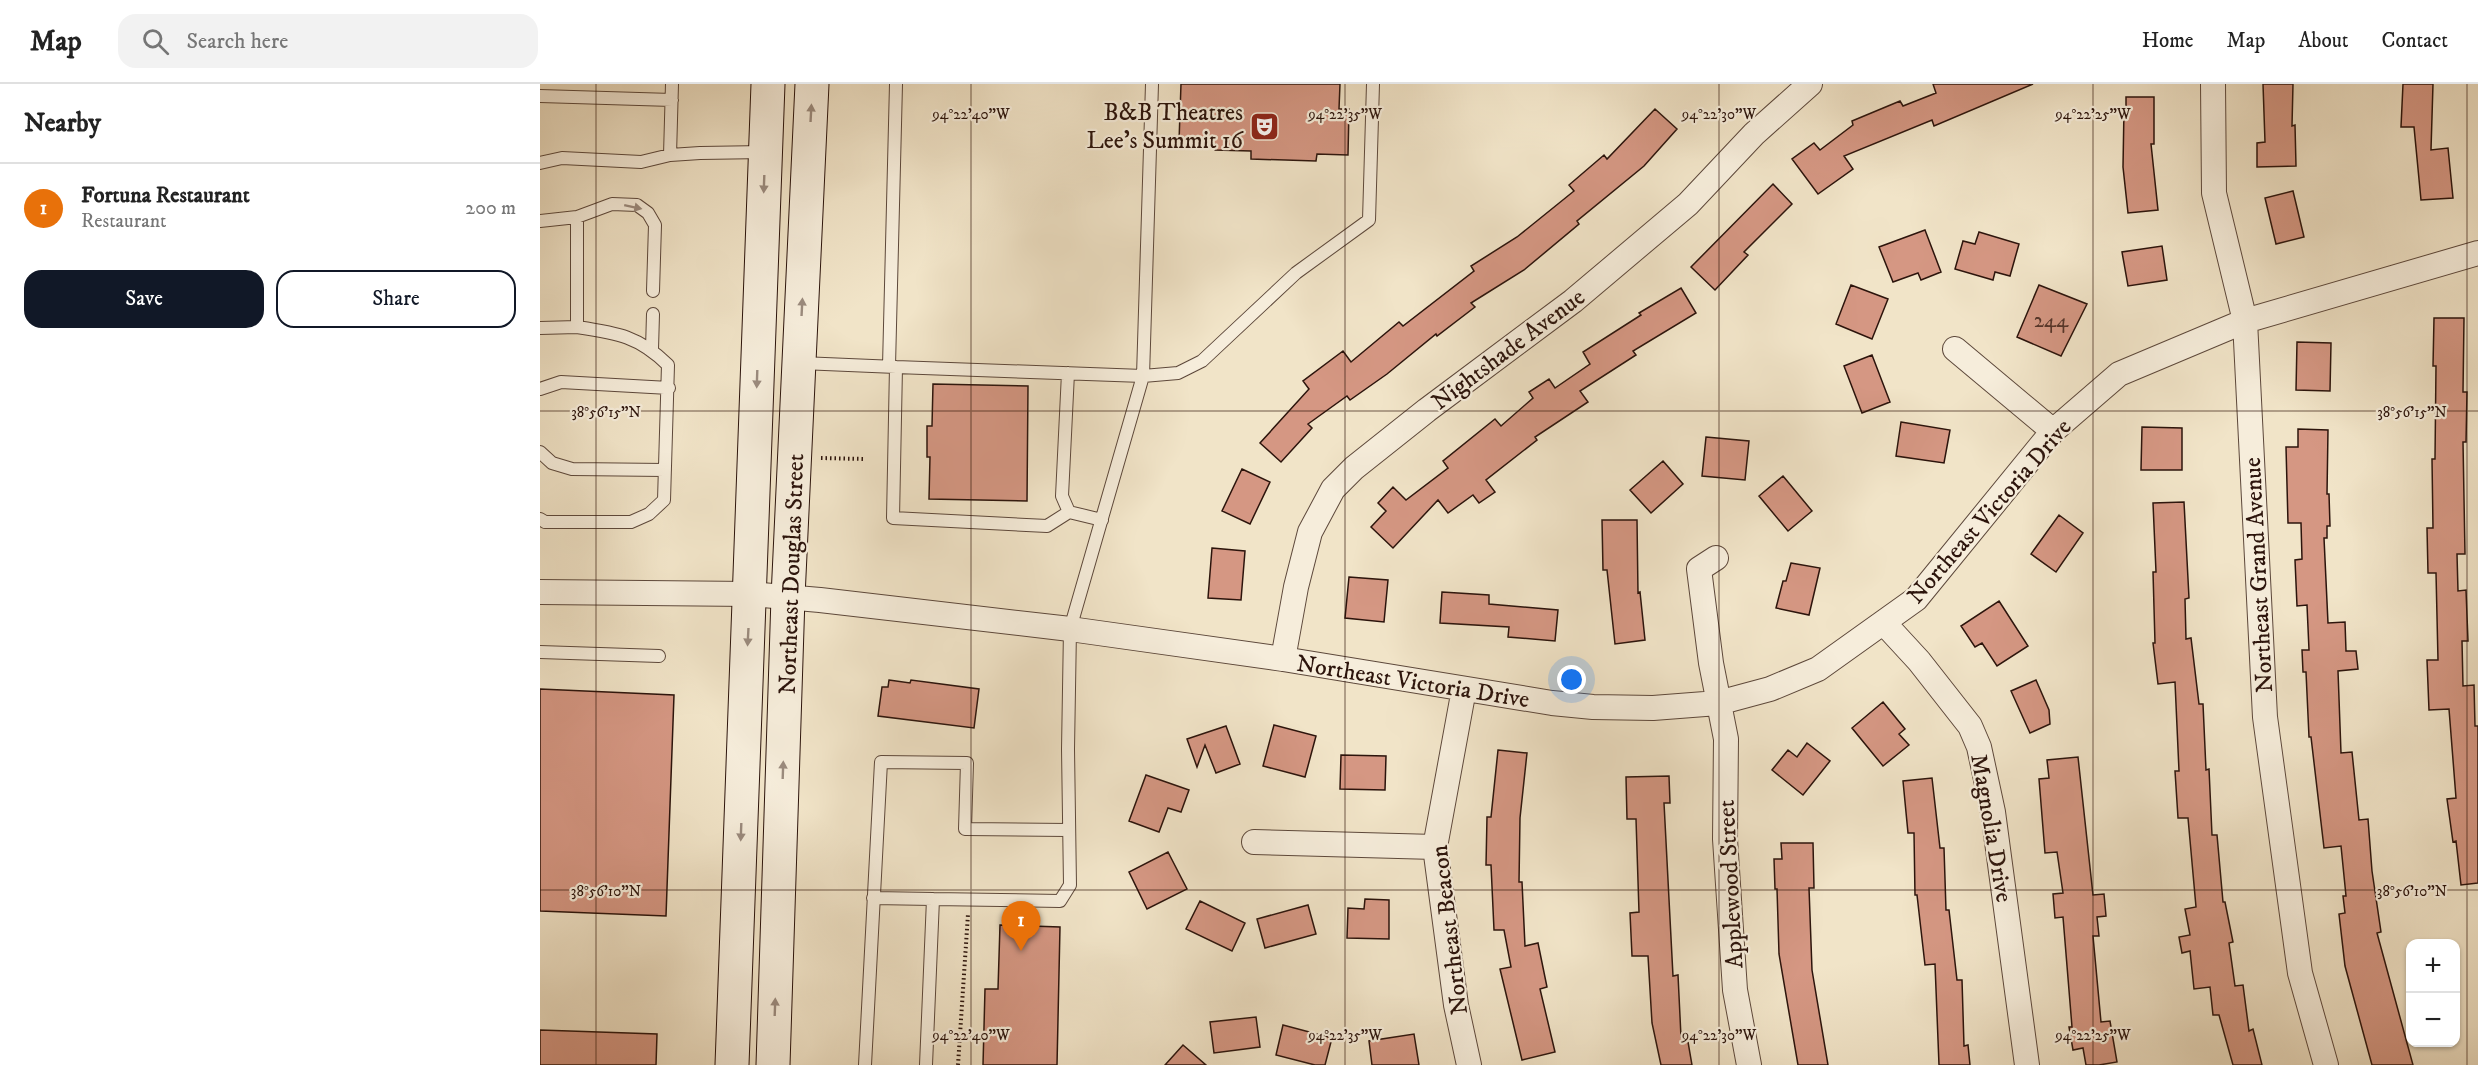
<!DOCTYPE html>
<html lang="en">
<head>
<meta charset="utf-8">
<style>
  :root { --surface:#fff; --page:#f2f2f2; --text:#222; --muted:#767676; --line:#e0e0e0; --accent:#111827 }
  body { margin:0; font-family:"IM FELL DW Pica",serif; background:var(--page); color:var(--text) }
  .controls { position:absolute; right:18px; bottom:18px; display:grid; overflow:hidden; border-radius:12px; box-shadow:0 2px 4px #0004 }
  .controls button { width:54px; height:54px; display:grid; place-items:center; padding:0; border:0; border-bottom:2px solid var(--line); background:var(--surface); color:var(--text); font:30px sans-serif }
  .you { position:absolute; left:1032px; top:596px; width:21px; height:21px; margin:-15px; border:4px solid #fff; border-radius:50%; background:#1a73e8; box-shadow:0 0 0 9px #1a73e833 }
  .badge { display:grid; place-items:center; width:39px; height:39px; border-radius:50%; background:var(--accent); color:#fff; font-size:20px; font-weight:700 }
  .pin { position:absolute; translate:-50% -50px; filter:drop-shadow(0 2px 3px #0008) }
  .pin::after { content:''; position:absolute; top:32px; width:21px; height:18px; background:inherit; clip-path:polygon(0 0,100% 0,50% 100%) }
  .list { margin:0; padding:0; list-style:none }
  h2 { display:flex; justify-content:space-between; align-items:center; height:78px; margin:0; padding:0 24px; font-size:26px }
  h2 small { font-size:20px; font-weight:400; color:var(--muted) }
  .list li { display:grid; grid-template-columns:39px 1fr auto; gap:18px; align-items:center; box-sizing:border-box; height:90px; padding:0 24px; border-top:2px solid var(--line) }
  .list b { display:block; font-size:22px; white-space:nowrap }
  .list p { margin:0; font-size:20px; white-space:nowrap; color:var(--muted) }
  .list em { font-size:20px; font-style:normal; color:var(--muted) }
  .actions { display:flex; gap:12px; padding:18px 24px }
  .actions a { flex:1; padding:14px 0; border:2px solid var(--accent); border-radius:18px; text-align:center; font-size:21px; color:var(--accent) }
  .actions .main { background:var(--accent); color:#fff }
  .icon { flex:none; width:33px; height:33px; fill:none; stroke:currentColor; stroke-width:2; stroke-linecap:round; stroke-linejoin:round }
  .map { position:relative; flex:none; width:1938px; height:981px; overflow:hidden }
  header { display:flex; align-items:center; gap:36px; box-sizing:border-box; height:84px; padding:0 30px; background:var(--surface); border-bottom:2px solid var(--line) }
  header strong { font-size:28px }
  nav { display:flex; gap:33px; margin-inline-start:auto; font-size:21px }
  .search { width:420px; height:54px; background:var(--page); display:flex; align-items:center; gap:15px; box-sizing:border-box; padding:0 21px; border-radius:18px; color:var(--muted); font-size:22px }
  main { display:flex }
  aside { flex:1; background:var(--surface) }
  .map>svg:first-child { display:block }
  .building { fill:#d59783; stroke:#2c140c; stroke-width:1.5 }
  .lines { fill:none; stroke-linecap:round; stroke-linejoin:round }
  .lane-casing { stroke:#5d483b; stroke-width:14 }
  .street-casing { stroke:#5d483b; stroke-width:26 }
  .secondary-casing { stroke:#2c140c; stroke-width:35 }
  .path { stroke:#2c140c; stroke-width:4; stroke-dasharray:1.5 3; stroke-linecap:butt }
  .lane { stroke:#f6eddb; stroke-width:12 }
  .street { stroke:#f6eddb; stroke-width:24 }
  .secondary { stroke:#f6eddb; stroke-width:33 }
  .oneway { fill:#9b8b7e }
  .ticks { fill:none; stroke:#2c140c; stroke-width:1.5; stroke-opacity:0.45 }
  .labels { text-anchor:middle; stroke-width:4.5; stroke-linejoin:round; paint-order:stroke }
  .number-label { font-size:21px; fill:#56352a }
  .poi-label { font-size:24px; fill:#2c140c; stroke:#f6eddb; text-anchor:end }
  .street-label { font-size:24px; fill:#2c140c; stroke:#f6eddb }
  .ticks-label { font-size:15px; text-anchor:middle; fill:#2c140c; stroke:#f6eddb; stroke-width:4.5; stroke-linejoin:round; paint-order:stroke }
</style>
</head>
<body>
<header>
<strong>Map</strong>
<div class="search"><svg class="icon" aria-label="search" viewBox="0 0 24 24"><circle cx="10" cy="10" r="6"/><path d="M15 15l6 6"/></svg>Search here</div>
<nav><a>Home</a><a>Map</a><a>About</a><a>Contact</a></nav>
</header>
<main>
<aside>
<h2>Nearby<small></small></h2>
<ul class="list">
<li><span class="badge" style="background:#e8710a">1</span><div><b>Fortuna Restaurant</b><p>Restaurant</p></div><em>200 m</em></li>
</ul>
<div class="actions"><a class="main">Save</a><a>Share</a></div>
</aside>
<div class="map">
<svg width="1938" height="981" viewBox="0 0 1938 981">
  <rect width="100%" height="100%" fill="#f1e4c8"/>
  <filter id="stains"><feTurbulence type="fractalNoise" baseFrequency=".00333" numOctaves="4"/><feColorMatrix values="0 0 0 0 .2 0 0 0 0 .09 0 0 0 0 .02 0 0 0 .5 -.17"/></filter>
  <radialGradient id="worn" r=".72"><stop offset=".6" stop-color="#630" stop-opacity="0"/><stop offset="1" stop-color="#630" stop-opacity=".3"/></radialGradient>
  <path class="building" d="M641,0H800L799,25H809L808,71L777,70L776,77L711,75V67L675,66V60L639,58Z
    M1393,0H1493L1394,42L1392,36L1304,72L1313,85L1278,110L1252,75L1274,59L1280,66L1313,41L1312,37L1360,17L1363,22L1396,9Z
    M1723,0H1753L1752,42L1755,41L1756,82L1717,83V59L1725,58Z
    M1863,0H1893L1891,66L1908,64L1913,114L1881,116L1874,43H1861Z
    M1586,13H1614V60H1611L1618,126L1588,129L1583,83L1584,25H1586Z
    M1115,25L1137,45L1104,82L1037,137L1039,140L984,186L931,219L935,223L897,252L896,250L847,290L810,316L807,312L768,340L772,344L741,378L720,359L769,305L763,297L803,267L811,278L859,238L863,242L934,187L931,182L977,153L1034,107L1029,101L1064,71L1067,75Z
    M1233,100L1252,120L1204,168L1208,171L1175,206L1151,183Z
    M1753,107L1764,153L1736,160L1725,114Z
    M1385,146L1401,188L1381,196L1378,189L1353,198L1339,163Z
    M1439,148L1479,160L1470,192L1455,188L1453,196L1415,185L1423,157L1435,160Z
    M1622,162L1627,196L1588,202L1582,168Z
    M1311,201L1348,215L1332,255L1296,240Z
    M1499,201L1547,220L1521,272L1477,253Z
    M1141,204L1156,229L1093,267L1096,271L1040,307L1048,318L995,353L997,356L946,396L955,408L939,419L933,411L908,429L898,416L853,464L831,443L846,427L838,419L853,403L866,416L908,384L903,377L955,335L961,342L993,314L989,308L1009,295L1015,304L1050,280L1043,268L1101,231L1099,229Z
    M1894,234H1924L1923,308H1927L1926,358H1923L1925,470H1917L1918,507L1926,506L1928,557H1922L1923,602L1934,601L1935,642H1938V799L1921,801L1916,757L1913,758L1907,715L1916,714L1909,625L1889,626L1887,576H1898L1896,489H1888L1887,444H1893L1892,375H1895L1896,282H1893Z
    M1757,258L1791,259L1790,307L1756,306Z
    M1332,271L1350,318L1322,329L1304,282Z
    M393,300L488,302L487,417L389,415L390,373H387V342H392Z
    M1361,338L1410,346L1404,379L1356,372Z
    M1602,343L1642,344V386H1601Z
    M1758,345L1788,346L1787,410H1789L1790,442H1787V454H1784L1788,539L1805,538L1806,567H1816L1818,585L1798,587L1801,669L1812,668L1819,736L1828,735L1832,787L1841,848L1837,849L1873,981H1832L1805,882L1799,830L1805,829L1803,812H1806L1801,762L1784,764L1771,653H1769L1766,588H1763L1762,566H1769L1767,521L1757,522L1755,476L1762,475L1761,439H1748L1746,363H1758Z
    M1166,353L1209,357L1205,396L1162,392Z
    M1123,377L1143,400L1111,429L1090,406Z
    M702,385L730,398L710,440L682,427Z
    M1243,392L1272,427L1248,447L1219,412Z
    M1644,418L1649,514L1645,515L1646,555L1651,554L1659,620H1663L1666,686L1669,685L1672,751H1677L1683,818H1685L1693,858L1689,859L1695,902L1703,901L1709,947L1713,945L1722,981H1693L1679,931H1673L1670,903L1654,905L1650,867L1642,869L1639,853L1650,851L1645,825L1656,823L1648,734H1638L1635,687H1639L1635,598L1618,600L1613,559H1615L1613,488H1616L1613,419Z
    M1519,431L1543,449L1516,488L1491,470Z
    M1062,436H1097L1098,509L1100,508L1105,556L1075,560L1067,486H1063Z
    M672,464L705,467L701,516L668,514Z
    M1251,479L1280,484L1269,531L1236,524L1243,497H1246Z
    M809,493L848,496L844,538L805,534Z
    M902,508L949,511V520L1018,526L1015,557L968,553L969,543L900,539Z
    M1459,517L1488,562L1457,582L1442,559L1435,563L1421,542Z
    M349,596L370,599L371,596L439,605L434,644L338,632L342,603H348Z
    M1496,596L1509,626L1510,640L1490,649L1471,607Z
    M0,605L134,611L126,832L0,827Z
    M1343,618L1365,645L1359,650L1369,661L1343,682L1312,644Z
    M734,641L776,652L765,693L723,682Z
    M686,642L700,680L676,689L665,661L657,683L647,655Z
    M1267,659L1290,677L1263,711L1232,686L1248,666L1257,673Z
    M958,666L987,669L980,734L979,798H982L985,862L998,859L1007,903L1000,905L1015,968L982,976L960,885L971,883L964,846H954L951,781H946L947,733H951Z
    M801,671L846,672L845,706L800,705Z
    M1538,673L1553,811L1564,810L1566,832L1557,833L1559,852H1553L1561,938L1570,937L1577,978L1559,981H1546L1543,964L1533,966L1529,943H1532L1523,833L1515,834L1513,810L1523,809L1517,768L1505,769L1499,695L1509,694L1507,676Z
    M606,691L649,706L641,728L628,724L619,748L589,737Z
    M1129,692L1130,719H1124L1133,892L1138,891L1141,953L1147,952L1152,981H1121L1112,939L1108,872H1092L1090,829L1099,828L1096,735H1087L1086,693Z
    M1392,694L1400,764H1404L1406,826H1409L1417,896H1422L1424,962L1428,961L1430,981H1399L1395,880L1385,881L1377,811H1375L1374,749H1368L1363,697Z
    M1241,759H1273L1274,804H1269L1272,886L1288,981H1258L1239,870L1237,805H1235L1234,775H1242Z
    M628,768L647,805L607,825L589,788Z
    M825,815L849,816V855L807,854L808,824L824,825Z
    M660,817L705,839L692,867L646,845Z
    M768,821L776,850L725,864L717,835Z
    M460,841L520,843L517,981H443L445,905H458Z
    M716,933L720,963L674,969L670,938Z
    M743,941L792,954L785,981H775L736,971Z
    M0,946L117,950L116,981H0Z
    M874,950L879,981H832L829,957Z
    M643,961L666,981H625Z"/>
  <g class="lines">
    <defs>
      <path id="lane" d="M0,12L132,16
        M130,71L132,0
        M0,79L22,74L101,78L130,71L160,69L225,68
        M0,137L37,133L72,120L97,121L108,129L115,141L113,207
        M0,244L37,243
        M112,265L113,230
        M261,279L356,283
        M349,282L356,0
        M528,289L522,412L529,428
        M0,305L21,298L129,304
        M0,368L12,379L32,385L125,386
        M0,435L5,438H91L109,430L124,416L128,281C99,252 77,249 37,243V133
        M562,436L529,428L507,442L353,434L356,283L603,292L638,289L662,277L756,189L829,136L833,0
        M0,568L119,572
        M333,814L393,815
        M325,981L341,678L427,679L425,745L528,746
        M386,981L393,815L520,817L530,801L528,665L530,545L603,292L612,0"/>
      <path id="street" d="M1673,0L1674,109L1705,237L1725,633L1760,889L1786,981
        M1415,265L1513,347
        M1176,474L1159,485L1171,579L1186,655L1185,755L1195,906L1209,981
        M0,508L210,510L280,516L530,545L743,575L1012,619L1053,623L1113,624L1178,619L1230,605L1278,585L1376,515L1513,347L1579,290L1705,237L1938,169
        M1344,539L1379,577L1430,642L1439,663L1453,728L1487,981
        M743,575L756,503L770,448L793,405L814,384L887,326L1033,217L1148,120L1214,50L1270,0
        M924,605L895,763L916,921L929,981
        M714,758L895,763"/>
      <path id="secondary" d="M192,981L228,0
        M233,981L248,513L272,0"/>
    </defs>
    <use href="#lane" class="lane-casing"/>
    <use href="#street" class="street-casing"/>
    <use href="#secondary" class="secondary-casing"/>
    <path class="path" d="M281,374L324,375
      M418,981L428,830"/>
    <use href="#lane" class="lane"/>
    <use href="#street" class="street"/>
    <use href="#secondary" class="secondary"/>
  </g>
  <defs><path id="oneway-solid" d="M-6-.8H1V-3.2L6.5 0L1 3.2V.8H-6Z" transform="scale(1.5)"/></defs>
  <g class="oneway">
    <use href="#oneway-solid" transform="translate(271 29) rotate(-87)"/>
    <use href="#oneway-solid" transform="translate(224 100) rotate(92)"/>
    <use href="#oneway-solid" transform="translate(93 123) rotate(12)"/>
    <use href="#oneway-solid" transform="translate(262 223) rotate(-87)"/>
    <use href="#oneway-solid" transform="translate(217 295) rotate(92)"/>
    <use href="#oneway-solid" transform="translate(208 553) rotate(93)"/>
    <use href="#oneway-solid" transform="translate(243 686) rotate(-88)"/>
    <use href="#oneway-solid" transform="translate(201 748) rotate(92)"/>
    <use href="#oneway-solid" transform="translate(235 923) rotate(-88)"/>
  </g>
  <path class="ticks" d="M56,0V981M431,0V981M805,0V981M1179,0V981M1553,0V981M1927,0V981M0,327H1938M0,806H1938"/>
  <defs>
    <symbol id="theatre-square" viewBox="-11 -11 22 22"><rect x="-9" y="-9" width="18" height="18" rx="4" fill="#8f2418" stroke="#f6eddb"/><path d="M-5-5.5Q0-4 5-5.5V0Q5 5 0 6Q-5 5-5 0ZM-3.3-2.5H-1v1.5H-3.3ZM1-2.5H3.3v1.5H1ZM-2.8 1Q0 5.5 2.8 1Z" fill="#fff"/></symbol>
  </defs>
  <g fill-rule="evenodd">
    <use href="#theatre-square" x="708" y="26" width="33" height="33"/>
  </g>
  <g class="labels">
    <g class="number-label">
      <text x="1511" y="243">244</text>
    </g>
    <g class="poi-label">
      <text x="703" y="36">B&amp;B Theatres<tspan x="703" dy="28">Lee's Summit 16</tspan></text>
    </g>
    <g class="street-label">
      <text transform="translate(968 265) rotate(-37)" y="8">Nightshade Avenue</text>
      <text transform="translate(1449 427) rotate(-49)" y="8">Northeast Victoria Drive</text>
      <text transform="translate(251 490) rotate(-88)" y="8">Northeast Douglas Street</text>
      <text transform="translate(1718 491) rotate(-93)" y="8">Northeast Grand Avenue</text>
      <text transform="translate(873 597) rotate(9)" y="8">Northeast Victoria Drive</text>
      <text transform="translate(1452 744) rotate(80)" y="8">Magnolia Drive</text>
      <text transform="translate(1190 800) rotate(-93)" y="8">Applewood Street</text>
      <text transform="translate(909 846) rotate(-97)" y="8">Northeast Beacon</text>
    </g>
  </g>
  <g class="ticks-label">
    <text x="431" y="35">94°22'40"W</text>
    <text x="805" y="35">94°22'35"W</text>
    <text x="1179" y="35">94°22'30"W</text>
    <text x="1553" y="35">94°22'25"W</text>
    <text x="66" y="333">38°56'15"N</text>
    <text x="1872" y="333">38°56'15"N</text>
    <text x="66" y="812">38°56'10"N</text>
    <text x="1872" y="812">38°56'10"N</text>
    <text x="431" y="956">94°22'40"W</text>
    <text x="805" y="956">94°22'35"W</text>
    <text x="1179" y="956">94°22'30"W</text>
    <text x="1553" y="956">94°22'25"W</text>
  </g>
  <rect width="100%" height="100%" filter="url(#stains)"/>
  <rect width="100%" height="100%" fill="url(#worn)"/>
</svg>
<div class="controls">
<button>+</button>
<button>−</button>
</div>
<div class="you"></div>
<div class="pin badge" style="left:481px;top:867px;background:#e8710a">1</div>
</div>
</main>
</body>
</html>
